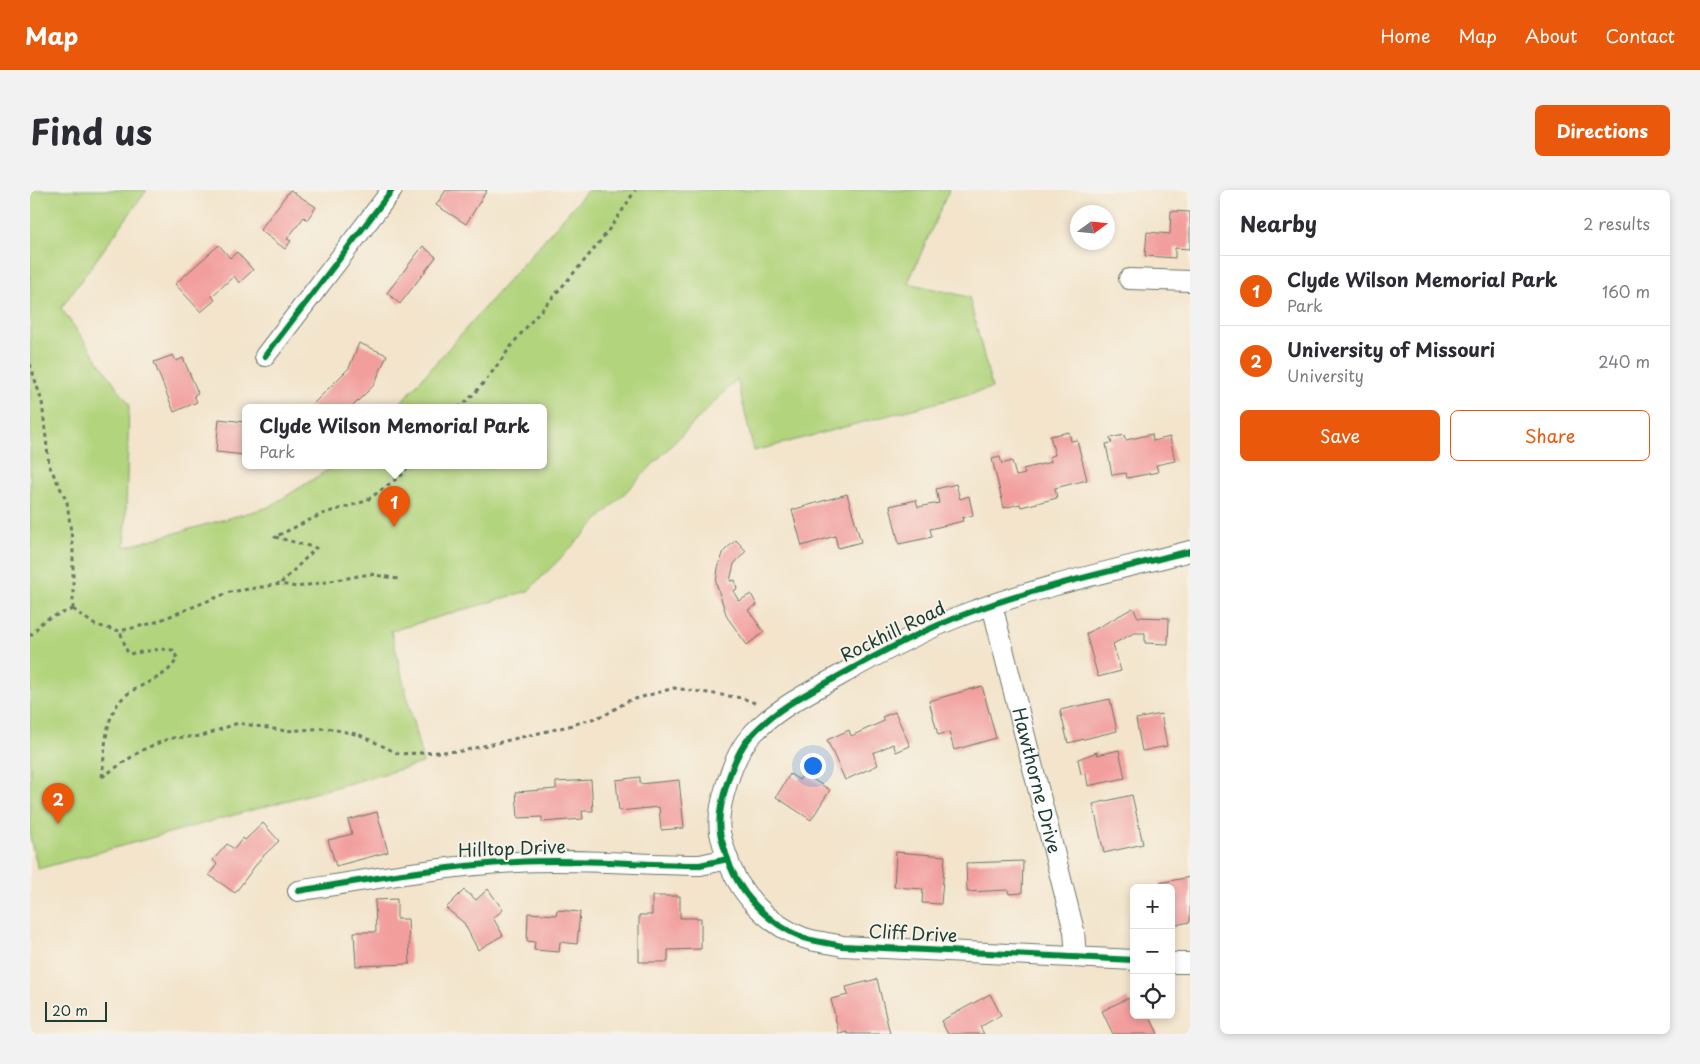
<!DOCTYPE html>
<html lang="en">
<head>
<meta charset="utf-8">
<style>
  :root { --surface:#fff; --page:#f2f2f3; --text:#2b2b33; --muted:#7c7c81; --line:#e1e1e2; --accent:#ea580c }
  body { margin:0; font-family:"Playpen Sans",sans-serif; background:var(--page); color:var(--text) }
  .controls { position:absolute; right:15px; bottom:15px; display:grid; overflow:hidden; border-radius:8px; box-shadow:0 2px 8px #0003 }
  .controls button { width:45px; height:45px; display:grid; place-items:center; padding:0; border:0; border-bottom:1px solid var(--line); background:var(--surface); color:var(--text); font:25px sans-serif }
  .compass { position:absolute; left:1040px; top:15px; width:45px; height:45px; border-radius:50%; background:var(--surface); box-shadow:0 2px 8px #0003; rotate:75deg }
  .scale { position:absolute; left:15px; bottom:12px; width:62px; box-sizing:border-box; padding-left:5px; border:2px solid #1f3d34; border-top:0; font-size:14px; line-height:18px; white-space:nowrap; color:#1f3d34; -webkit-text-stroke:4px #f7f3e8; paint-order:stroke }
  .you { position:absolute; left:782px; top:575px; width:18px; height:18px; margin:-12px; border:4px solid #fff; border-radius:50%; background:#1a73e8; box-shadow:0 0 0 8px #1a73e833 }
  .badge { display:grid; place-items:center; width:32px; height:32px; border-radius:50%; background:var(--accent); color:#fff; font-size:16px; font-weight:700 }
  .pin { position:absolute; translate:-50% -41px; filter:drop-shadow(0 1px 2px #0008) }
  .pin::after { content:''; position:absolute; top:26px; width:18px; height:15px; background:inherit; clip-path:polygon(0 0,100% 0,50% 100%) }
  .popup { position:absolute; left:212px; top:214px; width:305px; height:65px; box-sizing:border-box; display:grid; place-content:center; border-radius:8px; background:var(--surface); filter:drop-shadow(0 1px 4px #0005); font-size:16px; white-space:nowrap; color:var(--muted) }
  .popup b { font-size:19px; color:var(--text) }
  .popup::after { content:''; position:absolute; left:50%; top:100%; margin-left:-10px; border:10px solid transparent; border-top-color:var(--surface) }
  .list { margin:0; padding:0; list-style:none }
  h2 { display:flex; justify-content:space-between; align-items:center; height:65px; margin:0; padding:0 20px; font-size:21px }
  h2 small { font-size:16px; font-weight:400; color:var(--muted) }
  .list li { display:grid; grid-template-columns:32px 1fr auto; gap:15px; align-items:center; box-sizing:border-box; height:70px; padding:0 20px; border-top:1px solid var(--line) }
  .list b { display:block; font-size:19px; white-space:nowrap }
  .list p { margin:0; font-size:16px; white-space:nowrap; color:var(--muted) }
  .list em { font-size:16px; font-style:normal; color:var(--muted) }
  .actions { display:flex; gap:10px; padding:15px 20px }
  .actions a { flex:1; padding:11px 0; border:1px solid var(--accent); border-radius:8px; text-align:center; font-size:18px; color:var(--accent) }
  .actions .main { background:var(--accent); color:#fff }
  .icon { flex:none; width:28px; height:28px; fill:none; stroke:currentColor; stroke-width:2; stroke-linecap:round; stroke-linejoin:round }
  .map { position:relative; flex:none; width:1160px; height:844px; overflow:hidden; border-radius:8px }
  header { display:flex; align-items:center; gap:30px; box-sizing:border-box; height:70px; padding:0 25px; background:var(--accent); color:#fff }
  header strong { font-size:24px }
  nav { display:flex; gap:28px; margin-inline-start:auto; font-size:18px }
  .intro { display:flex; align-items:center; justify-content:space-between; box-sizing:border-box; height:120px; padding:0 30px }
  h1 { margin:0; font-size:35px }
  .button { padding:12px 22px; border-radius:8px; background:var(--accent); color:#fff; font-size:18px; font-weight:700 }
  main { display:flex; gap:30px; padding:0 30px }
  aside { flex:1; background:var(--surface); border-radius:8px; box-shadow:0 2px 8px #0003 }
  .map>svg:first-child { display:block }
  .green { fill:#b2d47d; stroke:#688858 }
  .building { fill:#f29e9d }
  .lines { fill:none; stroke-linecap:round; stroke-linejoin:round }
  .minor-casing { stroke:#697769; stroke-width:22 }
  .path { stroke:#697769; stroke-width:3; stroke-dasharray:4 4; stroke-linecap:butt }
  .minor { stroke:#fff; stroke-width:20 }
  .cycleway-casing { stroke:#f7f3e8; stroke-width:9 }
  .cycleway { stroke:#00873e; stroke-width:6 }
  .labels { text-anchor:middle; stroke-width:4; stroke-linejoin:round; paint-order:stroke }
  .street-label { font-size:18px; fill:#1f3d34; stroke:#f7f3e8 }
</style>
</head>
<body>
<header>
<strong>Map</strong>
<nav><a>Home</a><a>Map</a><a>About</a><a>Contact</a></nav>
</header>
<div class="intro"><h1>Find us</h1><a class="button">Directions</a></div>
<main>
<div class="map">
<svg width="1160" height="844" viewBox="0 0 1160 844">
  <rect width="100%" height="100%" fill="#f7f3e8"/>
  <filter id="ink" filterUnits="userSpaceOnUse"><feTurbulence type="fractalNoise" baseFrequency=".02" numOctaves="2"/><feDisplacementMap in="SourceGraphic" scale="10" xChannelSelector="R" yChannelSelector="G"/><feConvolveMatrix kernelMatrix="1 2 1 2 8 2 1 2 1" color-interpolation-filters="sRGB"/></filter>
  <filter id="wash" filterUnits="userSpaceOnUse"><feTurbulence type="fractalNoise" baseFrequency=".0096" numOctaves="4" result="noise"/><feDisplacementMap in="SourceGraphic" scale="20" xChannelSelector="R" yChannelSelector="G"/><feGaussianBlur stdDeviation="1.12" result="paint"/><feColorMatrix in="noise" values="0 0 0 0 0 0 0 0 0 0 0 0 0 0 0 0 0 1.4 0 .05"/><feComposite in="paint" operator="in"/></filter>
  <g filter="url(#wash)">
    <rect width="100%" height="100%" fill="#f3e4cb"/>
    <path class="green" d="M0,0H117L31,118L99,214L95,357L239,317L304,276H513V218H366L558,0H919L878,93L939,107L962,198L724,261L707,189L498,401L361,441L393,573L8,679L0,647Z"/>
    <g id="blocks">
      <path class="building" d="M260,0L286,17L277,30L274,27L257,49L261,51L255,59L230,40Z
        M416,0H457L436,34L406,15Z
        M1141,21L1160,22V59L1145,58V68L1115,66L1117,42L1140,44Z
        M189,55L200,68L207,62L223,80L209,93L204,86L182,106L185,110L171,122L145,94Z
        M393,56L406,67L370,114L357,103Z
        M329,153L357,165L344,195L321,218H284L281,216L319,178Z
        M143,165L146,171L153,168L168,203L164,205L167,212L144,222L124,172Z
        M189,229L215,232V265L186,262Z
        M1039,242L1041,251L1047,250L1057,290L1025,298L1027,308L991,317L990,314L974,318L962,269L970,267L972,274L982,271L986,286L995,284L993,279L1021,272L1020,266L1025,265L1020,246Z
        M1122,244L1123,251L1140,247L1145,271L1126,275L1128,282L1097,288L1096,283L1082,285L1076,254L1082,253L1080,248L1094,245L1096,250Z
        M926,294L930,309L939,306L943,325L932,328L933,331L900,339L902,347L869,354L860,316L886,310L888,317L909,313L906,299Z
        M817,304L831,352L808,358L805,346L772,356L762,320Z
        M706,350L716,361L704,374L700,391L705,390L707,399L703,401L709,411L721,404L727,415L718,420L734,442L717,455L697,427L686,393L688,378L694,361Z
        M1103,418L1108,427L1139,428L1138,454L1115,453V443H1104L1083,454L1091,481L1068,487L1056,444Z
        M952,496L966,548L924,560L919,542L908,545L899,511Z
        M1080,509L1087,541L1038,553L1030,520Z
        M865,522L880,556L866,562L863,554L843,563L848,575L815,590L797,550L819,540L821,546L854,531L852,527Z
        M1131,524L1137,556L1112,561L1106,529Z
        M1089,560L1095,588L1058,596L1056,583L1051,584L1048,569L1067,562V565Z
        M760,584L769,590L774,584L800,600L781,630L746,607Z
        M610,587V594L649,590L654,638L631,640L629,617L589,621L586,590Z
        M561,590L563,621H552L553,629L512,632V627L488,628L486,602L526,599V592Z
        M1102,605L1113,654L1074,663L1063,614Z
        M347,622L358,662L306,676L298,650L322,644L318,630Z
        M233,633L249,651L231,668L205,703L179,685L187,674L183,670L197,654L204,659L213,648L215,650Z
        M866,662L915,666L911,714L892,713L893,699L864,697Z
        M993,671L992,703L979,704L978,700L937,702L936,673Z
        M1160,687V732L1145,735L1141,733V698H1130L1129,693Z
        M458,699L473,720L463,728L473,745L448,760L434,733L416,718L434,700L446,710Z
        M622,706H650V728H671V759L638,760V772H609V725H622Z
        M367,709V729H378L380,774L326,776L324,742H346L345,710Z
        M527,720L550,722L547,754L530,752L529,762L504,760L505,752L497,751L498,723L526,725Z
        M847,789L860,844H818L817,842L809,844L801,809L818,805L816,797Z
        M960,804L971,825L950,837L954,844H918L911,831Z
        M1098,808L1104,820V825H1119L1128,844H1083L1072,821Z"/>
    </g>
  </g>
  <g filter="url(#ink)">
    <use href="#blocks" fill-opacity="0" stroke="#697769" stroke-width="1"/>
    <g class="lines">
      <defs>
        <g id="minor">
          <path d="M1099,89L1160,91"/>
          <path d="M235,166L362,0"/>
          <path id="s1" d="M962,415L1044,741L1046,767"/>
          <path d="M268,701C341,689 413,676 487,672C548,668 609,675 670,675L698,669"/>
          <path d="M1104,770L812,756C800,753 786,752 774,748C737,734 707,702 696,664C694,657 691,649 690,642C686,618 703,567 719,548C742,521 776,504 807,487C849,463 892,440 938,423C1010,396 1086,380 1160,361"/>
          <path d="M1141,773H1160"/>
        </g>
      </defs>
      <use href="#minor" class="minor-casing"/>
      <path class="path" d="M0,174L12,212L19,275L37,312L43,357V419
        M428,218C454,198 469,171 489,146C529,98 574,54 605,0
        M251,393L286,358L245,347L292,324L336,311L373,284L378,276
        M43,419L65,435L90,441L123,433L200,402L251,394L267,397L340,384L368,389
        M0,446L14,430L43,419
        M72,587L112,560L140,548L172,546L208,533L256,541L297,538L330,545L369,564L432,561L539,536L575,525L598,511L644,498L712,508L725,513
        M72,587C75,564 74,535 87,515C101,493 137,492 147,468L143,460L131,459L98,464L90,441"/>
      <use href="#minor" class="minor"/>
      <defs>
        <path id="cycleway" d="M235,166L362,0
          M268,701C341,689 413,676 487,672C548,668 609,675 670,675L698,669
          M1104,770L812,756C800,753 786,752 774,748C737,734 707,702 696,664C694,657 691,649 690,642C686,618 703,567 719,548C742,521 776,504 807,487C849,463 892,440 938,423C1010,396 1086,380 1160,361"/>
      </defs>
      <use href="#cycleway" class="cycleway-casing"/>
      <use href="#cycleway" class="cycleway"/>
    </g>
  </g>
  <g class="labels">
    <g class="street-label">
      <text transform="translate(863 442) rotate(-26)" y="6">Rockhill Road</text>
      <text dy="6" stroke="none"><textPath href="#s1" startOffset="181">Hawthorne Drive</textPath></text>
      <text transform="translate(482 659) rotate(-2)" y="6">Hilltop Drive</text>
      <text transform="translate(883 744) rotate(3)" y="6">Cliff Drive</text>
    </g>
  </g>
</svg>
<div class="controls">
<button>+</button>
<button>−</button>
<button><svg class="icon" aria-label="locate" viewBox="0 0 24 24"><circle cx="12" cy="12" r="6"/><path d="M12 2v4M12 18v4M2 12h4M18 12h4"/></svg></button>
</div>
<svg class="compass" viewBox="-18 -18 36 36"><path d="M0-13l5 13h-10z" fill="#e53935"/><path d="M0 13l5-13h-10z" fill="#7c7c81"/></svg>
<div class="scale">20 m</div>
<div class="you"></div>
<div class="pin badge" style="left:364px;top:337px">1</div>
<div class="popup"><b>Clyde Wilson Memorial Park</b>Park</div>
<div class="pin badge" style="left:28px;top:634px">2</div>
</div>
<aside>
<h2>Nearby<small>2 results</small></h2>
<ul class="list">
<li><span class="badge">1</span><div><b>Clyde Wilson Memorial Park</b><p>Park</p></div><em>160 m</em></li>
<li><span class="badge">2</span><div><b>University of Missouri</b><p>University</p></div><em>240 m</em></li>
</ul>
<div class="actions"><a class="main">Save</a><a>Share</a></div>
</aside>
</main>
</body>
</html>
